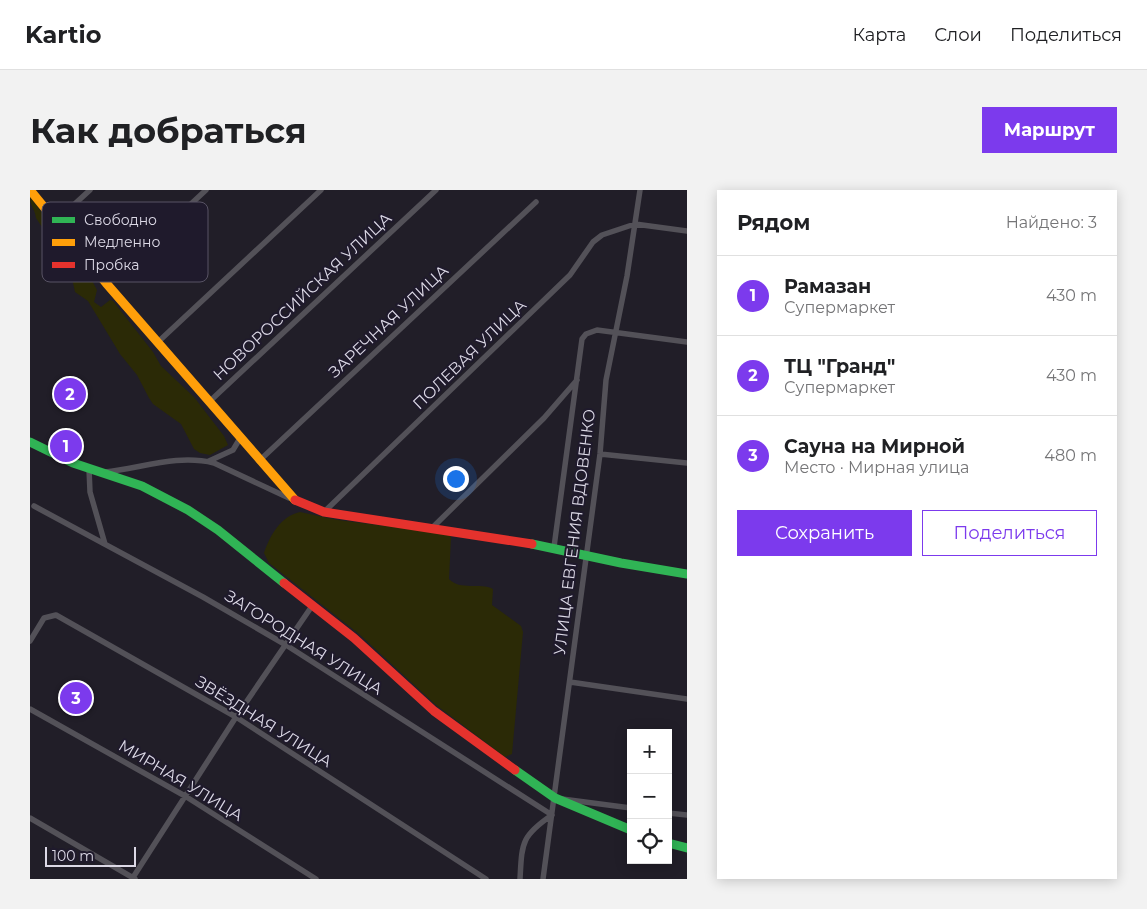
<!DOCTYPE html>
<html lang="ru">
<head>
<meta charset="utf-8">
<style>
  :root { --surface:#fff; --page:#f2f2f2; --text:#202124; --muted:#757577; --line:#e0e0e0; --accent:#7c3aed }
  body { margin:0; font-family:Montserrat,sans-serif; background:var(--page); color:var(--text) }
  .controls { position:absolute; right:15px; bottom:15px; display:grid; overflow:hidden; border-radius:0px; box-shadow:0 2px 12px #0003 }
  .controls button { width:45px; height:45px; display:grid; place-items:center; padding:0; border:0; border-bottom:1px solid var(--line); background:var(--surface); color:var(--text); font:25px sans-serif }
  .scale { position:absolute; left:15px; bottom:12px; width:91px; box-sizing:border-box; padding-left:5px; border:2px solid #dcd9e6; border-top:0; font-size:14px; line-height:18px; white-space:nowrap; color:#dcd9e6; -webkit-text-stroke:4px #1f1a2c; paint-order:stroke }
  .you { position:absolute; left:425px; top:288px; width:18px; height:18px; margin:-12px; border:4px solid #fff; border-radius:50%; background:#1a73e8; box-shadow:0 0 0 8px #1a73e833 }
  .badge { display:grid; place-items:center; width:32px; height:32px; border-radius:50%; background:var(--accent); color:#fff; font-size:16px; font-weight:700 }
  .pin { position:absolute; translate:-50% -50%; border:2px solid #fff; box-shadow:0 1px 5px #0006 }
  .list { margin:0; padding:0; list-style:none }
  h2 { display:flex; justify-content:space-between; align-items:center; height:65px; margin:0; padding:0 20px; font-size:21px }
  h2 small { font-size:16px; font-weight:400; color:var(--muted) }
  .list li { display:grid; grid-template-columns:32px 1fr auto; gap:15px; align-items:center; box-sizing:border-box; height:80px; padding:0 20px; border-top:1px solid var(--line) }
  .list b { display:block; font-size:19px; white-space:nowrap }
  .list p { margin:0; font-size:16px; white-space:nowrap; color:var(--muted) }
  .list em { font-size:16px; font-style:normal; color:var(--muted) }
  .actions { display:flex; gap:10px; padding:15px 20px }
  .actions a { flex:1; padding:11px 0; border:1px solid var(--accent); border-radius:0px; text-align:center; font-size:18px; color:var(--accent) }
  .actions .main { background:var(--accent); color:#fff }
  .icon { flex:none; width:28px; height:28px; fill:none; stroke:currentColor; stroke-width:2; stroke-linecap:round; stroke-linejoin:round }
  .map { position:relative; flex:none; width:657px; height:689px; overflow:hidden; border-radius:0px }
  header { display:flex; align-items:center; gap:30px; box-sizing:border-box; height:70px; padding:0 25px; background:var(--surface); border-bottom:1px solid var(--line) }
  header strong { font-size:24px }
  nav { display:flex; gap:28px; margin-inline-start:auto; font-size:18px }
  .intro { display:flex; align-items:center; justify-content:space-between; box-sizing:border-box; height:120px; padding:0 30px }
  h1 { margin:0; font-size:35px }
  .button { padding:12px 22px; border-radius:0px; background:var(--accent); color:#fff; font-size:18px; font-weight:700 }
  main { display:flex; gap:30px; padding:0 30px }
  aside { flex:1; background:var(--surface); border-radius:0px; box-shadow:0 2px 12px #0003 }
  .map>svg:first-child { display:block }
  .green { fill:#2b2a06 }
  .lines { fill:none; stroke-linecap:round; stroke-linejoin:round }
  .street { stroke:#535158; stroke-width:5.5 }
  .fast { stroke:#30b455; stroke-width:9 }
  .slow { stroke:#ff9f0a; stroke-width:9 }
  .jam { stroke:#e5322d; stroke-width:9 }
  .labels { text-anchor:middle; stroke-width:4; stroke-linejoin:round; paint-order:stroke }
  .street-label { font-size:16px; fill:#dcd9e6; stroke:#1f1a2c }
  .key { fill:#1f1a2c; stroke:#585364; stroke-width:1 }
  .key-label { font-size:14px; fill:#dcd9e6 }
</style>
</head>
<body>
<header>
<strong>Kartio</strong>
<nav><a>Карта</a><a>Слои</a><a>Поделиться</a></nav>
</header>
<div class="intro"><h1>Как добраться</h1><a class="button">Маршрут</a></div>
<main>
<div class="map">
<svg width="657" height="689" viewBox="0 0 657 689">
  <rect width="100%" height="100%" fill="#211e28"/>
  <path class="green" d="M0,7L59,85L67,100L64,112L71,117L80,110L83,111L123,162L131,176L164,207L194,246L198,255L180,265L170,263L164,259L151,234L123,214L119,208L107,185L90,164L58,111L45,102L40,79L6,28C5,19 0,16 0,7Z
    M270,322L308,330L418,344L421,347L419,389C430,401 450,392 463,399L462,415L491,436L493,442L482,564L475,567L406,515L329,444L239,373L234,363C240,345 251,326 270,322Z"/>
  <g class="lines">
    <path class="street" d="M25,32L60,0
      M76,93L176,0
      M128,152L291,0
      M179,212L406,0
      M570,264L657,273
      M179,271L203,260L209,250
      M229,271L506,12
      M59,279L60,302L75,354
      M75,282C112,278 147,264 184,273L259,308
      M4,316L173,407L256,455L522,625
      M294,322L540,85L563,52L572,45L605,34L657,41
      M402,338L514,228L547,190
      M524,357L552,149L556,144L567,140L657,152
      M0,451L14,428L26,425L206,527L456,689
      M540,492L657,509
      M0,519L155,606L286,689
      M532,609L601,618
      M638,623L657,625
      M0,628L105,689
      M102,689L206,527L282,416
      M490,689C492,653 491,646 522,625
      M513,689L570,264L576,190L597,86L610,0"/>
    <path class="fast" d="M0,252L43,273L112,296L158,320L188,340L254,393
      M502,354L591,373L657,384
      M485,580L525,608L601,640
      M638,653L657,658"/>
    <path class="slow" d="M0,0L76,93L265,310"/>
    <path class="jam" d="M265,310L294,322L502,354
      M254,393L324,448L404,521L485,580"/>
  </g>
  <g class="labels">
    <g class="street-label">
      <text transform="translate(272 106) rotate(-43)" y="6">НОВОРОССИЙСКАЯ УЛИЦА</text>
      <text transform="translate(358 131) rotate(-43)" y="6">ЗАРЕЧНАЯ УЛИЦА</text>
      <text transform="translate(439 164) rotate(-44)" y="6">ПОЛЕВАЯ УЛИЦА</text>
      <text transform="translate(544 342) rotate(-83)" y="6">УЛИЦА ЕВГЕНИЯ ВДОВЕНКО</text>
      <text transform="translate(274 452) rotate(32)" y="6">ЗАГОРОДНАЯ УЛИЦА</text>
      <text transform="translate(234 531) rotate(32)" y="6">ЗВЁЗДНАЯ УЛИЦА</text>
      <text transform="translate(151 590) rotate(31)" y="6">МИРНАЯ УЛИЦА</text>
    </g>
  </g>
  <rect x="12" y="12" width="166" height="80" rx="8" class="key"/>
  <rect x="22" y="27" width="23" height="6" fill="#30b455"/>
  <rect x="22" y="49" width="23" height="7" fill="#ff9f0a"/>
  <rect x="22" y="72" width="23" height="6" fill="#e5322d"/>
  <g class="key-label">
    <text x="54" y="35">Свободно</text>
    <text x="54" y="57">Медленно</text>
    <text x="54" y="80">Пробка</text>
  </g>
</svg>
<div class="controls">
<button>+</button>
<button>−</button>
<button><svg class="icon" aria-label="locate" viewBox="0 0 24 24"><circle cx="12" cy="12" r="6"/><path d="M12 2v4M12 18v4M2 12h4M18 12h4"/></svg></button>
</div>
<div class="scale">100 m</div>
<div class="you"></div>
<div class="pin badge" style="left:36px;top:256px">1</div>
<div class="pin badge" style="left:40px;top:204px">2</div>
<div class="pin badge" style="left:46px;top:508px">3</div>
</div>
<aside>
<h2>Рядом<small>Найдено: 3</small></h2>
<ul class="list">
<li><span class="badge">1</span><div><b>Рамазан</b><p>Супермаркет</p></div><em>430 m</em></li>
<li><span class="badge">2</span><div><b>ТЦ &quot;Гранд&quot;</b><p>Супермаркет</p></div><em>430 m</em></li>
<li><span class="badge">3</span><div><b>Сауна на Мирной</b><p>Место · Мирная улица</p></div><em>480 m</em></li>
</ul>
<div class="actions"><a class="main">Сохранить</a><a>Поделиться</a></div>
</aside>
</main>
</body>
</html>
